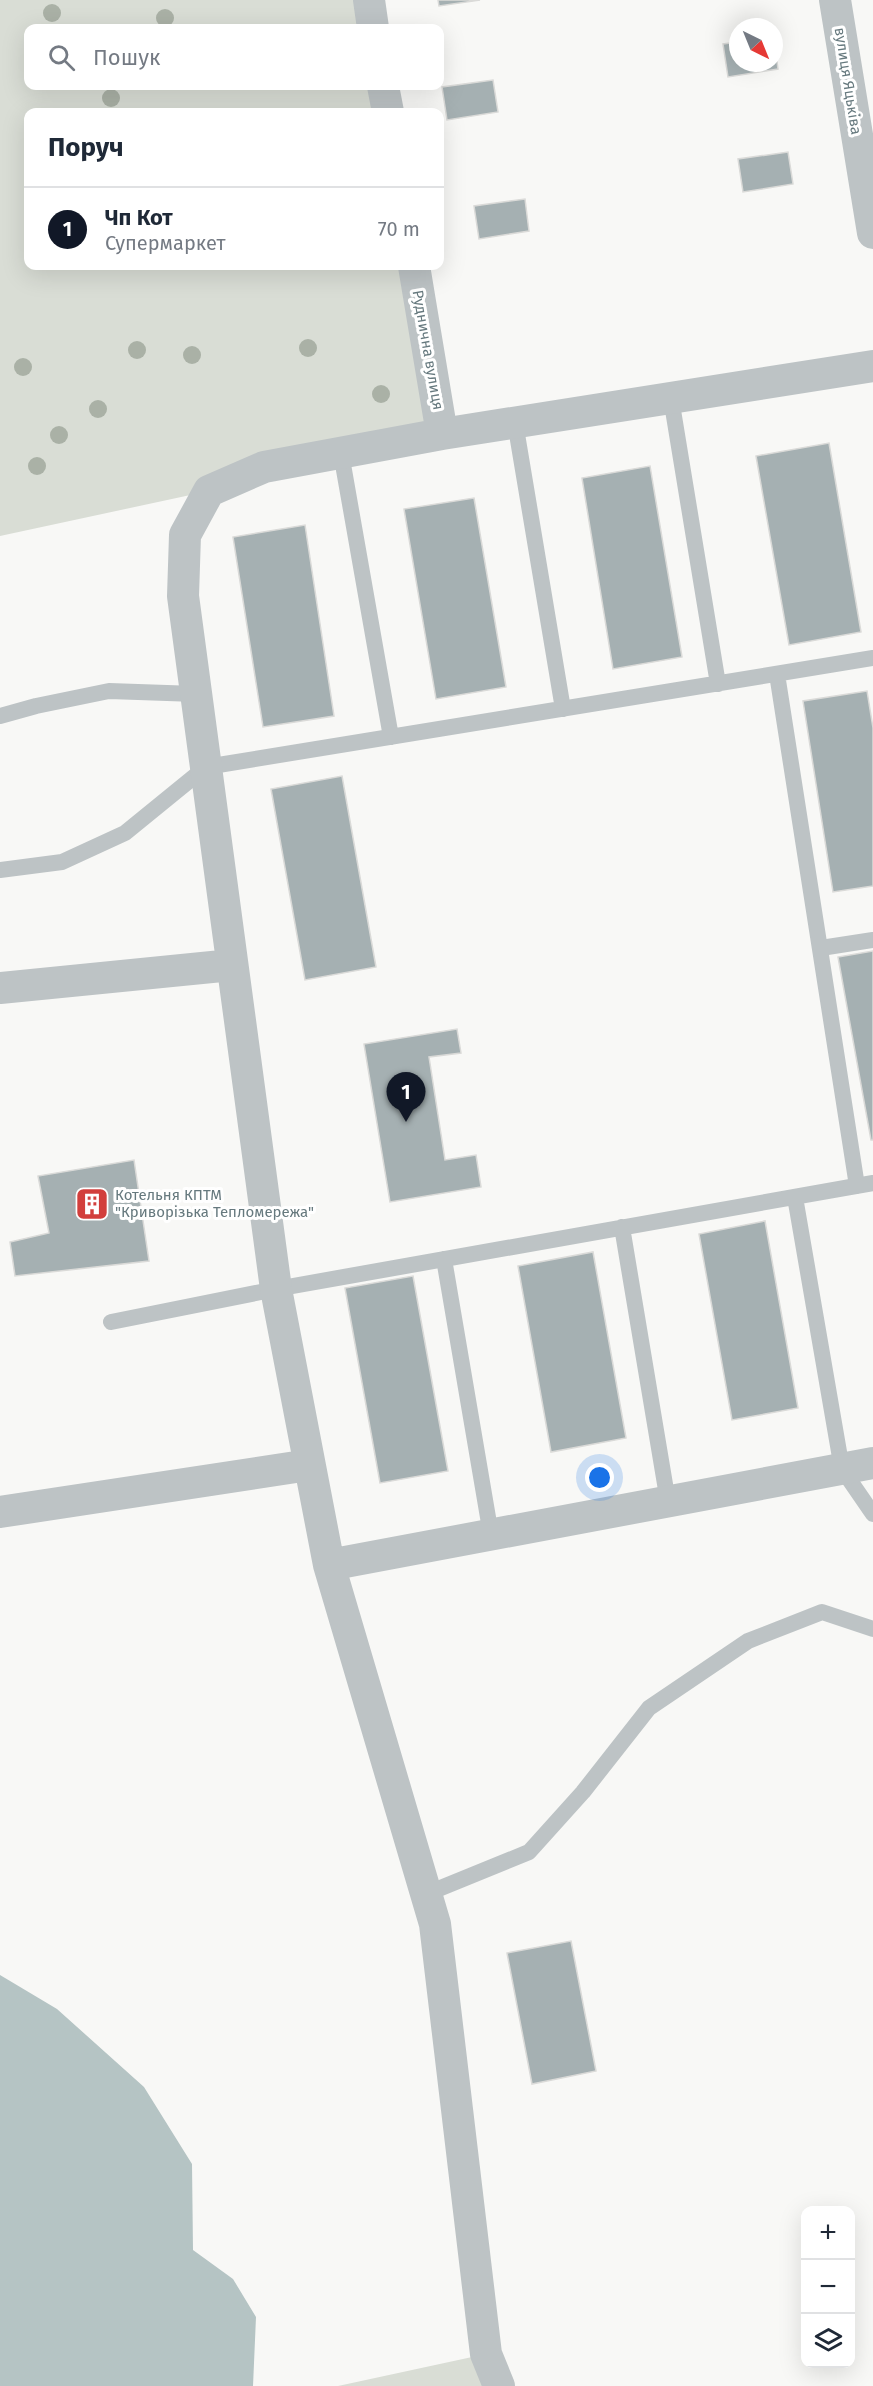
<!DOCTYPE html>
<html lang="uk">
<head>
<meta charset="utf-8">
<style>
  :root { --surface:#fff; --page:#f6f6f7; --text:#1f2937; --muted:#747a83; --line:#e0e1e3; --accent:#111827 }
  body { margin:0; font-family:"Fira Sans",sans-serif; background:var(--page); color:var(--text) }
  .controls { position:absolute; right:18px; bottom:18px; display:grid; overflow:hidden; border-radius:12px; box-shadow:0 6px 24px #0002 }
  .controls button { width:54px; height:54px; display:grid; place-items:center; padding:0; border:0; border-bottom:2px solid var(--line); background:var(--surface); color:var(--text); font:30px sans-serif }
  .compass { position:absolute; left:729px; top:18px; width:54px; height:54px; border-radius:50%; background:var(--surface); box-shadow:0 6px 24px #0002; rotate:137deg }
  .you { position:absolute; left:600px; top:1478px; width:21px; height:21px; margin:-15px; border:4px solid #fff; border-radius:50%; background:#1a73e8; box-shadow:0 0 0 9px #1a73e833 }
  .badge { display:grid; place-items:center; width:39px; height:39px; border-radius:50%; background:var(--accent); color:#fff; font-size:20px; font-weight:700 }
  .pin { position:absolute; translate:-50% -50px; filter:drop-shadow(0 2px 3px #0008) }
  .pin::after { content:''; position:absolute; top:32px; width:21px; height:18px; background:inherit; clip-path:polygon(0 0,100% 0,50% 100%) }
  .list { margin:0; padding:0; list-style:none }
  h2 { display:flex; justify-content:space-between; align-items:center; height:78px; margin:0; padding:0 24px; font-size:26px }
  h2 small { font-size:20px; font-weight:400; color:var(--muted) }
  .list li { display:grid; grid-template-columns:39px 1fr auto; gap:18px; align-items:center; box-sizing:border-box; height:84px; padding:0 24px; border-top:2px solid var(--line) }
  .list b { display:block; font-size:22px; white-space:nowrap }
  .list p { margin:0; font-size:20px; white-space:nowrap; color:var(--muted) }
  .list em { font-size:20px; font-style:normal; color:var(--muted) }
  .icon { flex:none; width:33px; height:33px; fill:none; stroke:currentColor; stroke-width:2; stroke-linecap:round; stroke-linejoin:round }
  .map { position:relative; flex:none; width:873px; height:2386px; overflow:hidden }
  .search { position:absolute; background:var(--surface); box-shadow:0 6px 24px #0002; left:24px; top:24px; width:420px; height:66px; display:flex; align-items:center; gap:15px; box-sizing:border-box; padding:0 21px; border-radius:12px; color:var(--muted); font-size:22px }
  .panel { position:absolute; background:var(--surface); box-shadow:0 6px 24px #0002; left:24px; top:108px; width:420px; height:162px; border-radius:12px }
  .map>svg:first-child { display:block }
  .green { fill:#d9ddd5 }
  .water { fill:#b5c4c4 }
  .building { fill:#a5b0b2; stroke:#dadad8; stroke-width:1.5 }
  .lines { fill:none; stroke-linecap:round; stroke-linejoin:round }
  .service { stroke:#bdc3c5; stroke-width:16 }
  .minor { stroke:#bdc3c5; stroke-width:32 }
  .tree { fill:#aab1a6 }
  .labels { text-anchor:middle; stroke-width:6; stroke-linejoin:round; paint-order:stroke }
  .street-label { font-size:15px; fill:#66797e; stroke:#fff }
  .poi-label { font-size:15px; fill:#66797e; stroke:#fff; text-anchor:start }
</style>
</head>
<body>
<div class="map">
<svg width="873" height="2386" viewBox="0 0 873 2386">
  <rect width="100%" height="100%" fill="#f8f8f6"/>
  <path class="green" d="M0,0H369L373,28H28V86H383L388,112H28V266H414L442,434L209,491L0,536Z
    M486,2354L499,2386H338Z"/>
  <path class="water" d="M0,1975L57,2009L144,2087L192,2164L193,2250L233,2279L256,2317L253,2386H0Z"/>
  <path class="building" d="M438,0H480L439,6Z
    M774,38L778,69L728,77L723,44L738,42V63H774Z
    M493,80L498,112L447,120L442,87Z
    M788,152L793,184L743,192L738,159Z
    M525,199L529,231L479,239L474,206Z
    M829,443L861,632L789,645L756,456Z
    M650,466L682,657L613,669L582,478Z
    M474,498L506,687L436,699L404,509Z
    M305,525L334,716L263,727L233,537Z
    M867,691L873,728V886L833,892L803,701Z
    M342,776L376,967L305,980L271,789Z
    M873,951V1140H871L838,957Z
    M457,1029L461,1053L429,1057L445,1160L476,1155L481,1187L390,1202L364,1044Z
    M134,1160L149,1261L15,1276L10,1242L49,1233L38,1176Z
    M765,1221L798,1408L732,1420L699,1234Z
    M593,1252L626,1438L551,1452L518,1266Z
    M413,1276L448,1471L380,1483L345,1288Z
    M571,1941L596,2071L532,2084L507,1953Z"/>
  <g class="lines">
    <path class="service" d="M671,398L718,684
      M515,422L563,709
      M341,453L391,737
      M777,674L857,1186
      M0,716L36,706L109,691L196,694
      M0,870L62,862L125,833L206,767L873,658
      M821,948L873,940
      M795,1197L842,1469L873,1514
      M622,1227L668,1502
      M444,1259L491,1535
      M111,1322L276,1289L873,1183
      M426,1894L529,1852L583,1792L649,1708L748,1641L822,1612L873,1629"/>
    <path class="minor" d="M369,0L373,28
      M835,0L873,233
      M383,86L388,112
      M414,266L442,434
      M0,988L232,965
      M0,1512L309,1465
      M329,1565L873,1463
      M499,2386L486,2354L435,1924L329,1565L276,1289L183,596L185,535L209,491L264,467L442,434L873,366"/>
  </g>
  <g class="tree">
    <circle cx="52" cy="13" r="9"/>
    <circle cx="165" cy="18" r="9"/>
    <circle cx="111" cy="98" r="9"/>
    <circle cx="308" cy="348" r="9"/>
    <circle cx="137" cy="350" r="9"/>
    <circle cx="192" cy="355" r="9"/>
    <circle cx="23" cy="367" r="9"/>
    <circle cx="381" cy="394" r="9"/>
    <circle cx="98" cy="409" r="9"/>
    <circle cx="59" cy="435" r="9"/>
    <circle cx="37" cy="466" r="9"/>
  </g>
  <defs>
    <symbol id="building-square" viewBox="-11 -11 22 22"><rect x="-9" y="-9" width="18" height="18" rx="4" fill="#d23f3c" stroke="#fff"/><path d="M-4-6H4V6H1V3H-1V6H-4ZM-2.5-4.3h1.7v1.8h-1.7ZM.8-4.3h1.7v1.8H.8ZM-2.5-1h1.7V.8h-1.7ZM.8-1h1.7V.8H.8Z" fill="#fff"/></symbol>
  </defs>
  <g fill-rule="evenodd">
    <use href="#building-square" x="73" y="1185" width="38" height="38"/>
  </g>
  <g class="labels">
    <g class="street-label">
      <text transform="translate(848 81) rotate(81)" y="5">вулиця Яцьківа</text>
      <text transform="translate(428 350) rotate(80)" y="5">Руднична вулиця</text>
    </g>
    <g class="poi-label">
      <text x="115" y="1200">Котельня КПТМ<tspan x="115" dy="17">"Криворізька Тепломережа"</tspan></text>
    </g>
  </g>
</svg>
<div class="controls">
<button>+</button>
<button>−</button>
<button><svg class="icon" aria-label="layers" viewBox="0 0 24 24"><path d="M12 4l9 5-9 5-9-5zM3 14l9 5 9-5"/></svg></button>
</div>
<svg class="compass" viewBox="-18 -18 36 36"><path d="M0-13l5 13h-10z" fill="#e53935"/><path d="M0 13l5-13h-10z" fill="#747a83"/></svg>
<div class="you"></div>
<div class="pin badge" style="left:406px;top:1122px">1</div>
<div class="search"><svg class="icon" aria-label="search" viewBox="0 0 24 24"><circle cx="10" cy="10" r="6"/><path d="M15 15l6 6"/></svg>Пошук</div>
<section class="panel">
<h2>Поруч<small></small></h2>
<ul class="list">
<li><span class="badge">1</span><div><b>Чп Кот</b><p>Супермаркет</p></div><em>70 m</em></li>
</ul>
</section>
</div>
</body>
</html>
